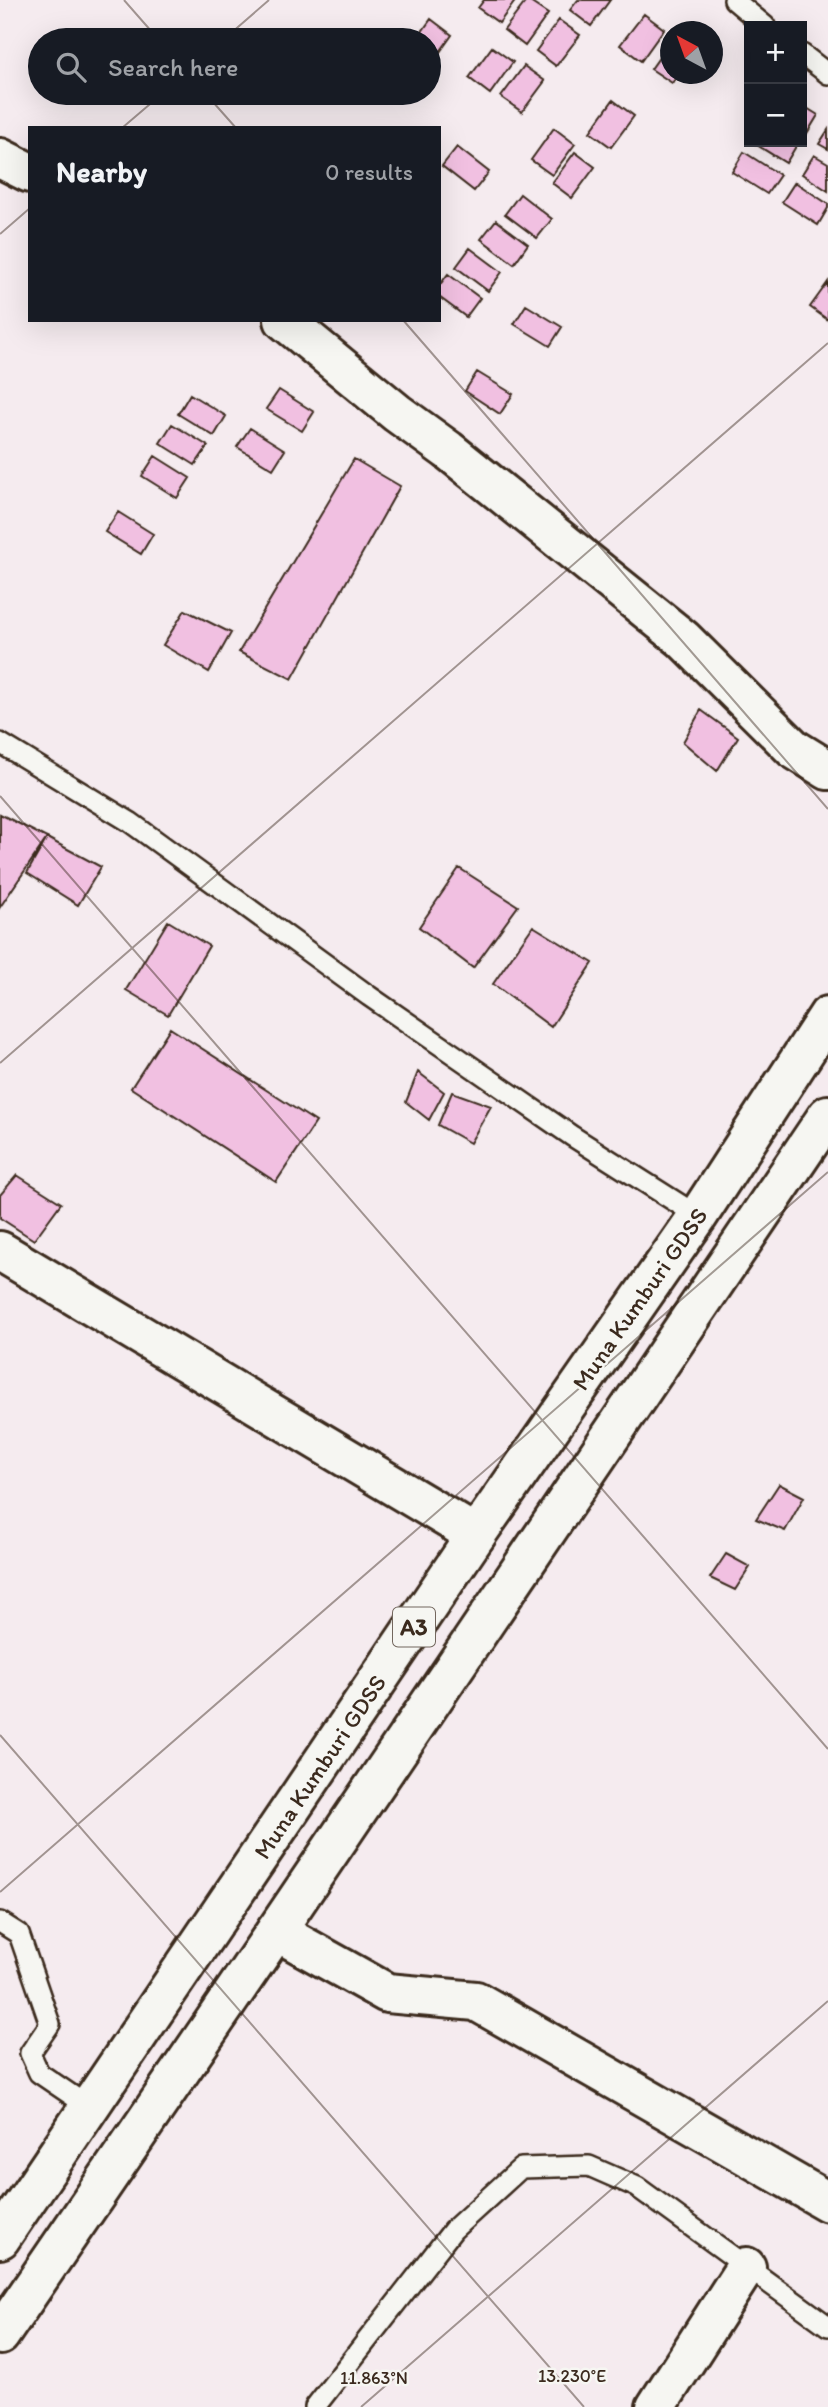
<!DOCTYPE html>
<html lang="en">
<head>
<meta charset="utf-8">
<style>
  :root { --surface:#171b24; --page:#242831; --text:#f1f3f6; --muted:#9ea1a6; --line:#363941 }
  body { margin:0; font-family:Itim,sans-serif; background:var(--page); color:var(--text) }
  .controls { position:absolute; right:21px; top:21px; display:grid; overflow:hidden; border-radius:0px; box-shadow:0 7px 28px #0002 }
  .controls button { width:63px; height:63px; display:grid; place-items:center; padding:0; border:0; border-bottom:2px solid var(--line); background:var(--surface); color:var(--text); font:35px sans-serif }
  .compass { position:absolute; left:660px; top:21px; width:63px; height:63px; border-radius:50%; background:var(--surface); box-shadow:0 7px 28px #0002; rotate:319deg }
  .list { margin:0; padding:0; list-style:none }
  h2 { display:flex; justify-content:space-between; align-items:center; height:91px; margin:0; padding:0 28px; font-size:30px }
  h2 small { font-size:23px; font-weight:400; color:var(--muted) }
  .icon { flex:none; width:38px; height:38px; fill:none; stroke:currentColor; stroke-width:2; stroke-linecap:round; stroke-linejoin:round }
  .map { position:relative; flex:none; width:828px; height:2407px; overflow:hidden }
  .search { position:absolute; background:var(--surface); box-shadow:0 7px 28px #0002; left:28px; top:28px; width:413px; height:77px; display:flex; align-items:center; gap:18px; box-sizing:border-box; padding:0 24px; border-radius:38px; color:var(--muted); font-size:26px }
  .panel { position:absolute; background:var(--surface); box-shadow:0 7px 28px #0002; left:28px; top:126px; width:413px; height:196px; border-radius:0px }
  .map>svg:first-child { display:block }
  .building { fill:#f1c0e1; stroke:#3b2a1e; stroke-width:2 }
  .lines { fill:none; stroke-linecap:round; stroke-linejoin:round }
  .service-casing { stroke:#3b2a1e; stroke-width:24 }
  .minor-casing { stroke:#3b2a1e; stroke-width:44 }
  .trunk-casing { stroke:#3b2a1e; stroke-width:44 }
  .service { stroke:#f6f6f2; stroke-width:19 }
  .minor { stroke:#f6f6f2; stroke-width:38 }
  .trunk { stroke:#f6f6f2; stroke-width:38 }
  .ticks { fill:none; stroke:#3b2a1e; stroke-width:2; stroke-opacity:0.45 }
  .labels { text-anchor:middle; stroke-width:5; stroke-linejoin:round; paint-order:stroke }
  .shield { fill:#f6f6f2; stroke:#73675e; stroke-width:2 }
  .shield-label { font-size:23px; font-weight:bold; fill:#3b2a1e }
  .street-label { font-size:24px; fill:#3b2a1e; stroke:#f6f6f2 }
  .ticks-label { font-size:18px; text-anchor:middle; fill:#3b2a1e; stroke:#f6f6f2; stroke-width:5; stroke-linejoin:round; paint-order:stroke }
</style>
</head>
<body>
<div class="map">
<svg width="828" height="2407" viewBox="0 0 828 2407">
  <rect width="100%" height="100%" fill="#f5ebef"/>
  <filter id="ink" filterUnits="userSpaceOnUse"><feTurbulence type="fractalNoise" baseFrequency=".0143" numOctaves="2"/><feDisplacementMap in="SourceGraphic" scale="14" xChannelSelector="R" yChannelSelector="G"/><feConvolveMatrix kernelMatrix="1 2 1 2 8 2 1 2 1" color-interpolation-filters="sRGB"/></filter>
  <g filter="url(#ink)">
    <path class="building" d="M484,0H516L499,23L478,8Z
      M527,0L548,14L525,46L504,30Z
      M578,0H610L591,26L570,10Z
      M644,14L664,29L641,61L620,45Z
      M431,19L452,35L430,66L429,40H416Z
      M559,20L580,35L556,66L536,51Z
      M670,42V74H679L672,83L651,69Z
      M492,47L513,62L490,94L469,78Z
      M524,66L545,81L522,112L501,97Z
      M613,100L634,116L611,147L590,132Z
      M802,105L818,115L806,135L802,132Z
      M554,128L575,144L552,175L531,160Z
      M828,130V149L819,144Z
      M752,142H796L798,143L786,163Z
      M457,147L489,172L474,191L442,166Z
      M575,152L595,167L572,198L552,183Z
      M744,152L780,175L767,194L732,172Z
      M814,155L828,163V191L802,174Z
      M795,182L828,204V208L818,225L782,202Z
      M520,194L552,219L537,238L505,214Z
      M496,220L528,244L514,264L481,239Z
      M470,248L502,272L488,291L456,267Z
      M448,274L480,298L466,317L439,297V286Z
      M828,282V320L810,307Z
      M526,305L562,327L550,346L514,324Z
      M477,372L513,394L500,414L465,391Z
      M279,390L314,412L302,431L266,409Z
      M190,394L226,416L214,436L178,414Z
      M172,424L208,446L195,465L160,443Z
      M250,428L285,450L273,469L237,447Z
      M155,456L190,478L177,498L142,476Z
      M354,459L400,486L292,679L239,652Z
      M118,512L153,534L141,554L105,532Z
      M185,610L231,633L209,672L163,645Z
      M701,710L738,737L717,771L683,742Z
      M0,814L47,838L0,907Z
      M47,838L101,867L78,905L27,873Z
      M459,868L518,906L473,968L419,927Z
      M168,921L209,946L168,1015L126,990Z
      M533,926L593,963L551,1027L493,984Z
      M170,1028L316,1122L276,1182L131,1088Z
      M418,1072L444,1092L429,1120L406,1102Z
      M452,1092L491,1106L470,1143L438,1125Z
      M17,1175L61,1203L34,1240L0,1218V1195Z
      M779,1484L804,1497L785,1531L756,1519Z
      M726,1554L750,1567L735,1590L710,1578Z"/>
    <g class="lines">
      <defs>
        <path id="service" d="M734,0L765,26
          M802,54L828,74
          M0,743L130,822L369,996L572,1136L698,1216
          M0,1922L19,1934L50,2024L30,2053L39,2073L89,2107
          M315,2407L453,2230L521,2168L589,2166L637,2187L828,2326"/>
        <path id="minor" d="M0,158L30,173
          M284,320L397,413L448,450L683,639L794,749L828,770
          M0,1251L476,1535
          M276,1931L387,1993L476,2001L828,2202
          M656,2407L746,2267"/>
        <path id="trunk" d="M0,2239L476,1535L698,1216L828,1016
          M0,2335L276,1931L828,1115"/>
      </defs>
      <use href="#service" class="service-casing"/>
      <use href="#minor" class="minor-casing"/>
      <use href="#trunk" class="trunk-casing"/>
      <use href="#service" class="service"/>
      <use href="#minor" class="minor"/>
      <use href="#trunk" class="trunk"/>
    </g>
  </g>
  <path class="ticks" d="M124,0L159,40M223,40L269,0M205,93L236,128M122,128L163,93M0,234L30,208M403,320L828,809M0,796L828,1749M0,1063L828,343M0,1735L584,2407M0,1892L828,1172M361,2407L828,2001"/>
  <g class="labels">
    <rect class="shield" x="393" y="1607.5" width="42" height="39" rx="5"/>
    <g class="shield-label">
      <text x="414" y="1635">A3</text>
    </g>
    <g class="street-label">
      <text transform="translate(640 1299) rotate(-55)" y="8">Muna Kumburi GDSS</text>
      <text transform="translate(320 1767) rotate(-56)" y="8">Muna Kumburi GDSS</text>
    </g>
  </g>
  <g class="ticks-label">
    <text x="572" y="2382">13.230°E</text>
    <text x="374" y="2384">11.863°N</text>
  </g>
</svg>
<div class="controls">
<button>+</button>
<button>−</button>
</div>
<svg class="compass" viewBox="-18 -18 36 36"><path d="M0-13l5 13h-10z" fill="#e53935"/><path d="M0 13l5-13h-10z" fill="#9ea1a6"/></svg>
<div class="search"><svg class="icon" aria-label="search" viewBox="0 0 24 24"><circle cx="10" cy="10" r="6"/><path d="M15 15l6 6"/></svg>Search here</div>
<section class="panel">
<h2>Nearby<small>0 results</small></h2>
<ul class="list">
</ul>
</section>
</div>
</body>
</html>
